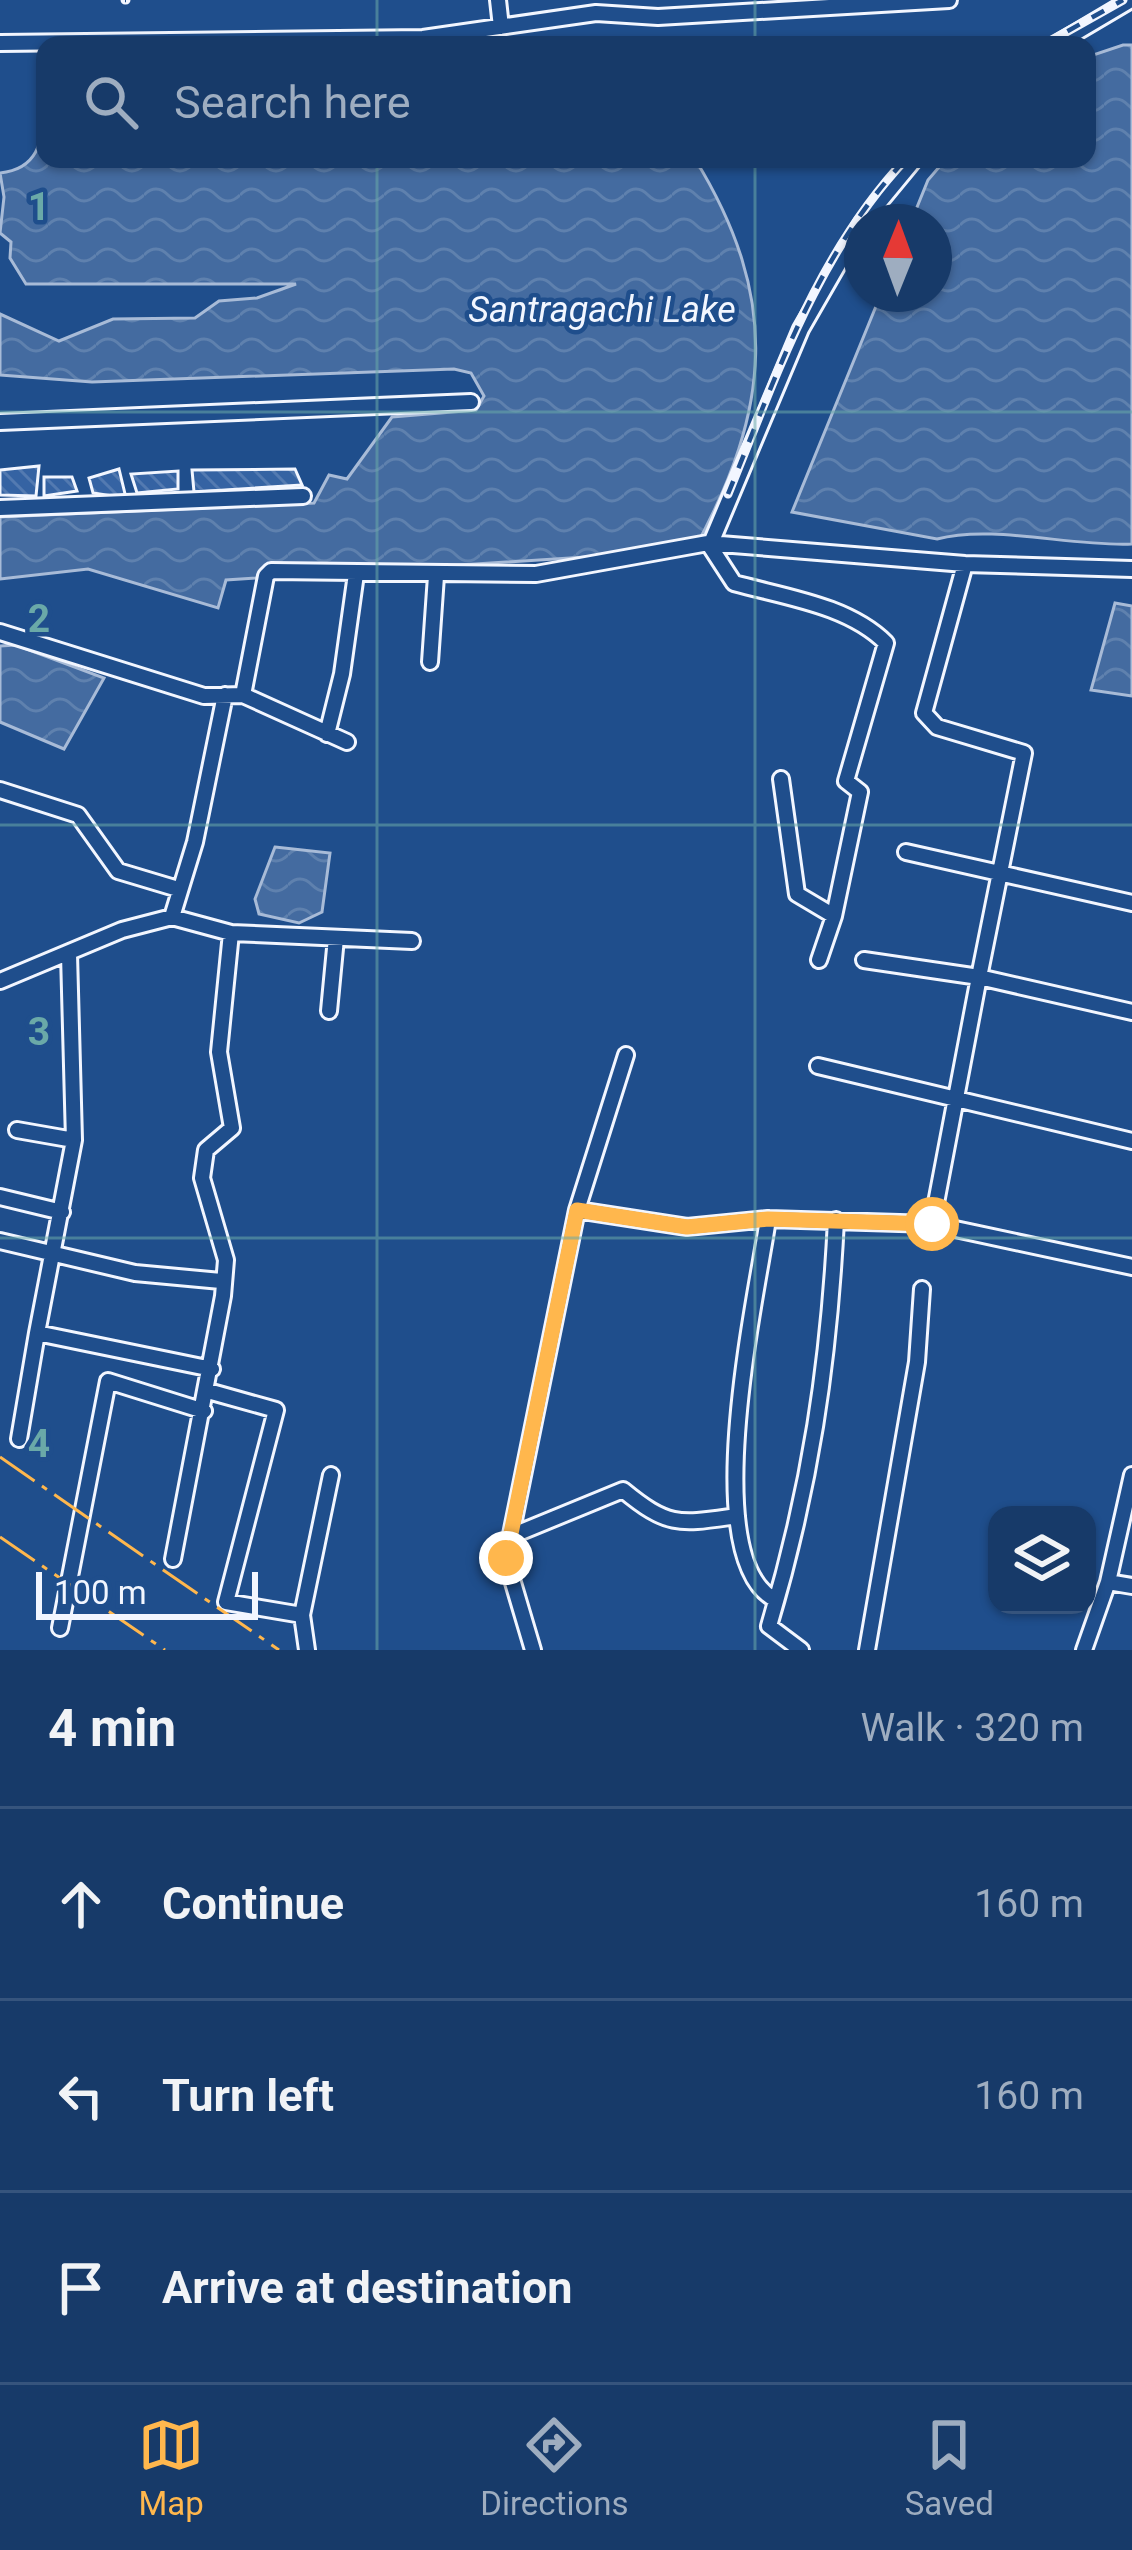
<!DOCTYPE html>
<html lang="en">
<head>
<meta charset="utf-8">
<style>
  :root { --surface:#173a69; --page:#244571; --text:#f1f3f6; --muted:#9eadc0; --line:#36547d; --accent:#ffb74d }
  body { margin:0; font-family:Roboto,sans-serif; background:var(--page); color:var(--text) }
  .controls { position:absolute; right:36px; bottom:36px; display:grid; overflow:hidden; border-radius:24px; box-shadow:0 3px 9px #0004 }
  .controls button { width:108px; height:108px; display:grid; place-items:center; padding:0; border:0; border-bottom:3px solid var(--line); background:var(--surface); color:var(--text); font:60px sans-serif }
  .compass { position:absolute; left:844px; top:204px; width:108px; height:108px; border-radius:50%; background:var(--surface); box-shadow:0 3px 9px #0004; rotate:1deg }
  .scale { position:absolute; left:36px; bottom:30px; width:222px; box-sizing:border-box; padding-left:12px; border:6px solid #f2f6ff; border-top:0; font-size:33px; line-height:42px; white-space:nowrap; color:#f2f6ff; -webkit-text-stroke:9px #1f4e8c; paint-order:stroke }
  .stop { position:absolute; width:36px; height:36px; margin:-27px; border:9px solid #ffb74d; border-radius:50%; background:#fff }
  .stop.end { background:#ffb74d; border-color:#fff; box-shadow:0 3px 12px #0008 }
  .list { margin:0; padding:0; list-style:none }
  h2 { display:flex; justify-content:space-between; align-items:center; height:156px; margin:0; padding:0 48px; font-size:51px }
  h2 small { font-size:39px; font-weight:400; color:var(--muted) }
  .list li { display:grid; grid-template-columns:78px 1fr auto; gap:36px; align-items:center; box-sizing:border-box; height:192px; padding:0 48px; border-top:3px solid var(--line) }
  .list b { display:block; font-size:45px; white-space:nowrap }
  .list em { font-size:39px; font-style:normal; color:var(--muted) }
  .icon { flex:none; width:66px; height:66px; fill:none; stroke:currentColor; stroke-width:2; stroke-linecap:round; stroke-linejoin:round }
  .map { position:relative; flex:none; width:1132px; height:1650px; overflow:hidden }
  .search { position:absolute; background:var(--surface); box-shadow:0 3px 9px #0004; left:36px; right:36px; top:36px; height:132px; display:flex; align-items:center; gap:30px; box-sizing:border-box; padding:0 42px; border-radius:24px; color:var(--muted); font-size:45px }
  .sheet { height:732px; background:var(--surface) }
  nav { display:flex; justify-content:space-around; align-items:center; box-sizing:border-box; height:168px; border-top:3px solid var(--line); background:var(--surface); font-size:33px; color:var(--muted) }
  nav a { display:grid; justify-items:center; gap:6px }
  nav .on { color:var(--accent) }
  .map>svg:first-child { display:block }
  .water { fill:url(#water-waves); stroke:#a8bbd7; stroke-width:3 }
  .building { fill:url(#building-back-hatch); stroke:#f2f6ff; stroke-width:3 }
  .lines { fill:none; stroke-linecap:round; stroke-linejoin:round }
  .minor-casing { stroke:#f2f6ff; stroke-width:20 }
  .minor { stroke:#1f4e8c; stroke-width:14 }
  .rail-casing { stroke:#f2f6ff; stroke-width:9 }
  .rail { stroke:#1f4e8c; stroke-width:4.5; stroke-dasharray:14; stroke-linecap:butt }
  .power { stroke:#ffb74d; stroke-width:3; stroke-dasharray:42 9 6 9; stroke-linecap:butt }
  .route { stroke:#ffb74d; stroke-width:15 }
  .grid { fill:none; stroke:#6aa9a8; stroke-width:3; stroke-opacity:0.55 }
  .labels { text-anchor:middle; stroke-width:9; stroke-linejoin:round; paint-order:stroke }
  .water-label { font-size:36px; font-style:italic; fill:#f2f6ff; stroke:#1f4e8c }
  .grid-label { font-size:39px; text-anchor:middle; font-weight:bold; fill:#6aa9a8; stroke:#1f4e8c; stroke-width:9; stroke-linejoin:round; paint-order:stroke }
</style>
</head>
<body>
<div class="map">
<svg width="1132" height="1650" viewBox="0 0 1132 1650">
  <defs>
    <pattern id="water-waves" width="16" height="10" patternUnits="userSpaceOnUse" patternTransform="scale(3)"><rect width="16" height="10" fill="#446ba0"/><path d="M0 5q4-4 8 0t8 0" fill="none" stroke="#5f81ae"/></pattern>
    <pattern id="building-back-hatch" width="6" height="6" patternUnits="userSpaceOnUse" patternTransform="scale(3)"><rect width="6" height="6" fill="#3563a3"/><path d="M-1 5l2 2M0 0l6 6M5-1l2 2" fill="none" stroke="#537ab1"/></pattern>
  </defs>
  <rect width="100%" height="100%" fill="#1f4e8c"/>
  <path class="water" d="M1123,45H1132V544C1071,547 993,524 937,539L792,512L881,294H934V222H911L928,180L946,159H1087V57Z
    M45,110V159H695C781,299 771,409 694,550L226,580L218,608L88,569L0,579V517L314,503L329,475L347,479L392,417L476,410L484,396L471,373L454,369L92,382L0,375V314L59,341L113,319L195,318L219,301L257,298L296,284H26L10,258L11,242L0,233L4,197L0,173C38,169 42,142 45,110Z
    M1115,603L1132,606V696L1091,690Z
    M16,645L104,678L64,749L0,722V646Z
    M275,847L330,853L322,912L299,923L259,914L255,899Z"/>
  <path class="building" d="M39,466L36,496L0,495V470Z
    M119,469L126,498L93,493L89,478Z
    M295,469L302,485L194,492L192,470Z
    M178,471V489L137,493L131,474Z
    M44,477H72L77,491L44,496Z"/>
  <g class="lines">
    <defs>
      <path id="minor" d="M498,0L501,27
        M0,43L423,38L596,13L658,17L949,0
        M1055,45L1131,0
        M863,222L915,159
        M0,422L471,402
        M0,508L303,496
        M708,543L734,583C784,597 848,605 886,643L846,781L860,792L834,916L797,894L781,779
        M711,543L801,329L862,223
        M965,564L924,713L937,727L1024,753L979,977L1132,1012
        M0,632L204,696L243,695L347,742
        M430,662L436,576
        M243,695L266,576L271,571L536,574L708,543L965,564L1132,569
        M327,734L342,674L356,574
        M0,790L78,815L118,871L178,889
        M906,852L1132,903
        M172,917L195,842L225,695
        M69,954L74,1140L37,1333L212,1369
        M819,960L834,916
        M864,960L979,977L932,1224L1132,1267
        M0,981L122,930L172,917L231,933L412,941
        M329,1011L336,938
        M626,1055L577,1210L687,1227L768,1219L932,1224
        M818,1066L1132,1141
        M17,1130L74,1140
        M0,1197L62,1212
        M768,1219C757,1294 696,1561 776,1600
        M0,1241L135,1273L221,1281
        M208,1391L276,1410L226,1602L302,1615
        M19,1439L37,1333
        M511,1536L623,1490C669,1528 680,1524 737,1516
        M173,1559L223,1296L226,1260L202,1178L206,1150L232,1128L219,1052L231,933
        M1108,1582L1132,1586
        M60,1628L108,1381L204,1411
        M307,1650L302,1615L331,1475
        M533,1650L506,1559L577,1210
        M801,1650L769,1626C810,1489 829,1363 836,1220
        M867,1650L917,1362L922,1289
        M1084,1650L1108,1582L1132,1475"/>
    </defs>
    <use href="#minor" class="minor-casing"/>
    <use href="#minor" class="minor"/>
    <defs>
      <path id="rail" d="M125,0H126
        M1043,45L1123,0
        M728,494C776,377 817,253 906,159"/>
    </defs>
    <use href="#rail" class="rail-casing"/>
    <use href="#rail" class="rail"/>
    <path class="power" d="M0,1457L279,1650
      M0,1537L165,1650"/>
  </g>
  <g class="lines">
    <path class="route" d="M506,1558L577,1210L687,1227L768,1219L932,1224"/>
  </g>
  <path class="grid" d="M377,0V45M755,0V45M377,159V1650M755,159V1650M0,412H1132M0,825H1132M0,1238H1132"/>
  <g class="labels">
    <g class="water-label">
      <text x="602" y="322">Santragachi Lake</text>
    </g>
  </g>
  <g class="grid-label">
    <text x="39" y="220">1</text>
    <text x="39" y="632">2</text>
    <text x="39" y="1045">3</text>
    <text x="39" y="1457">4</text>
  </g>
</svg>
<div class="controls">
<button><svg class="icon" aria-label="layers" viewBox="0 0 24 24"><path d="M12 4l9 5-9 5-9-5zM3 14l9 5 9-5"/></svg></button>
</div>
<svg class="compass" viewBox="-18 -18 36 36"><path d="M0-13l5 13h-10z" fill="#e53935"/><path d="M0 13l5-13h-10z" fill="#9eadc0"/></svg>
<div class="scale">100 m</div>
<div class="stop" style="left:932px;top:1224px"></div>
<div class="stop end" style="left:506px;top:1558px"></div>
<div class="search"><svg class="icon" aria-label="search" viewBox="0 0 24 24"><circle cx="10" cy="10" r="6"/><path d="M15 15l6 6"/></svg>Search here</div>
</div>
<section class="sheet">
<h2>4 min<small>Walk · 320 m</small></h2>
<ul class="list">
<li><svg class="icon" aria-label="ahead" viewBox="0 0 24 24"><path d="M12 20V5M6 11l6-6 6 6"/></svg><div><b>Continue</b></div><em>160 m</em></li>
<li><svg class="icon" aria-label="left" viewBox="0 0 24 24"><path d="M17 20v-9H6M10 6l-5 5 5 5"/></svg><div><b>Turn left</b></div><em>160 m</em></li>
<li><svg class="icon" aria-label="arrive" viewBox="0 0 24 24"><path d="M6 21V4h12l-3 4 3 4H6"/></svg><div><b>Arrive at destination</b></div></li>
</ul>
</section>
<nav>
<a class="on"><svg class="icon" aria-label="map" viewBox="0 0 24 24"><path d="M3 6l6-2 6 2 6-2v14l-6 2-6-2-6 2zM9 4v14M15 6v14"/></svg>Map</a>
<a><svg class="icon" aria-label="directions" viewBox="0 0 24 24"><path d="M12 3l9 9-9 9-9-9zM9 14v-3h6M13 9l2 2-2 2"/></svg>Directions</a>
<a><svg class="icon" aria-label="saved" viewBox="0 0 24 24"><path d="M7 4h10v16l-5-4-5 4z"/></svg>Saved</a>
</nav>
</body>
</html>
